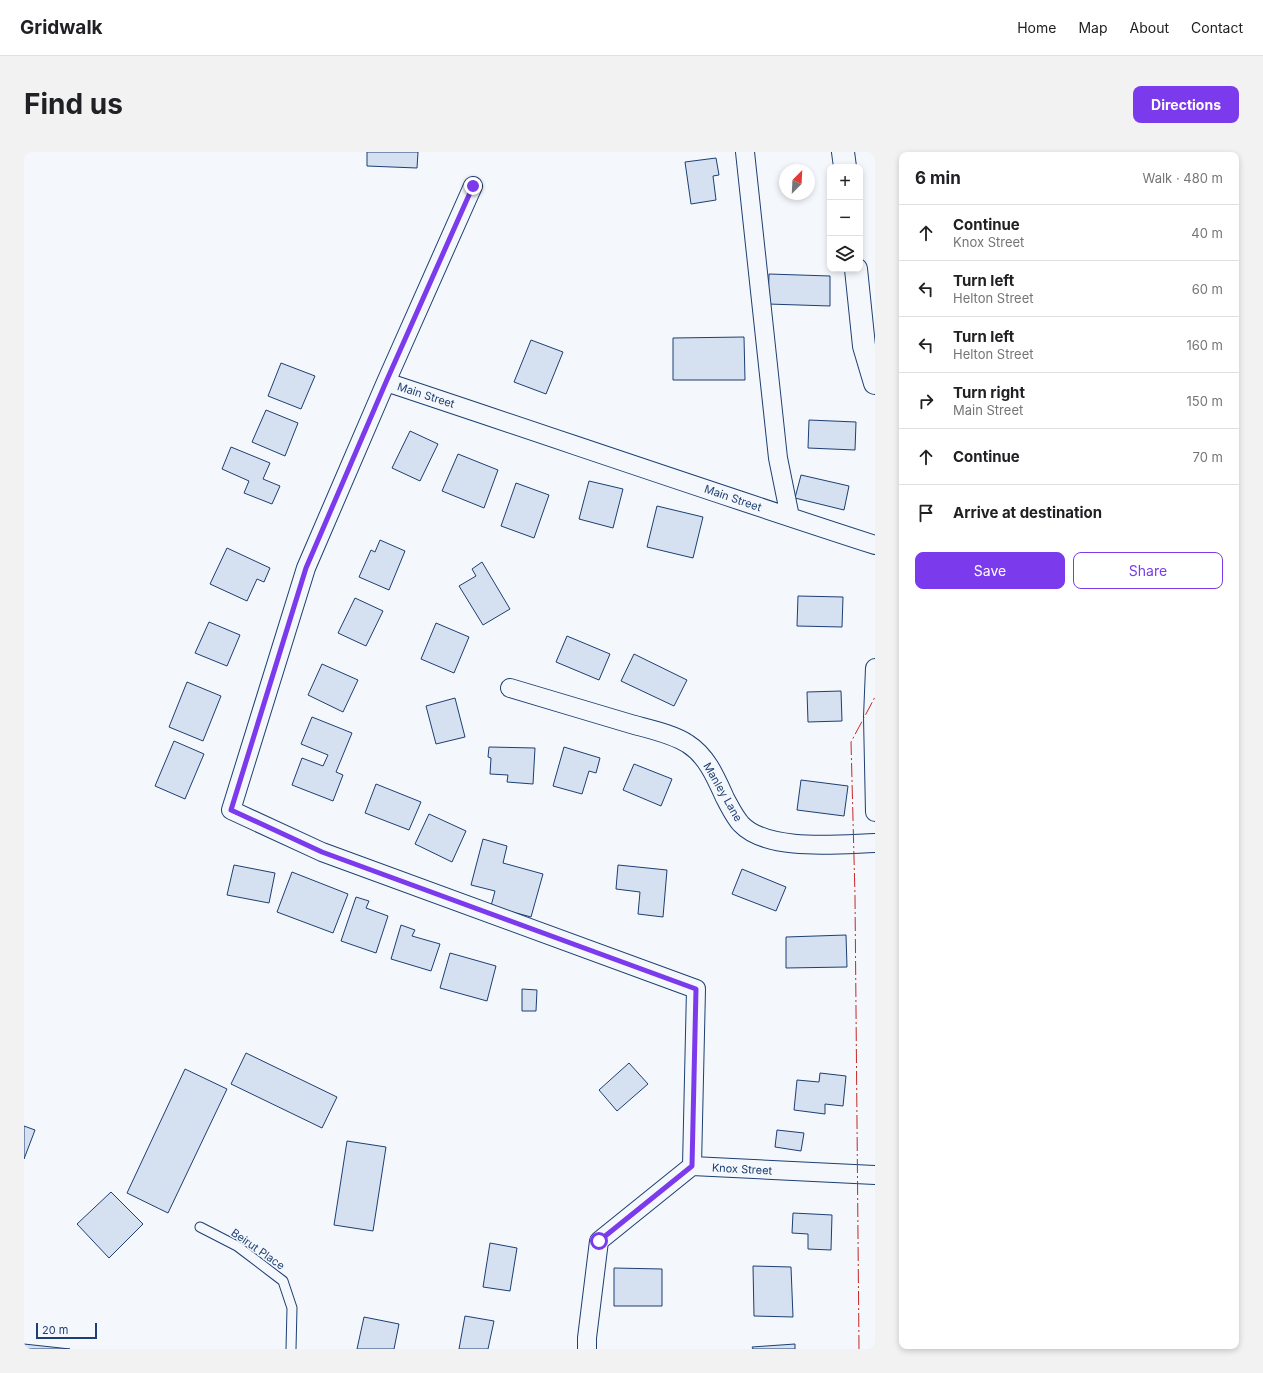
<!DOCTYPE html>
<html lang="en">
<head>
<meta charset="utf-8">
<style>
  :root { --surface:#fff; --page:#f2f2f2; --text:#202124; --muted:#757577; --line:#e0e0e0; --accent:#7c3aed }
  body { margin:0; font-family:Inter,sans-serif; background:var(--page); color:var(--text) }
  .controls { position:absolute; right:12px; top:12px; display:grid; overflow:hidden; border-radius:8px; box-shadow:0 2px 6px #0003 }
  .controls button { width:36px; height:36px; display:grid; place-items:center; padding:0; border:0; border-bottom:1px solid var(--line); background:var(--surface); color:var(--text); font:20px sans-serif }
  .compass { position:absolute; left:755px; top:12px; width:36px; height:36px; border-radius:50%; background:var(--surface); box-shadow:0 2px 6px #0003; rotate:24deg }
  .scale { position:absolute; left:12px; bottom:10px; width:61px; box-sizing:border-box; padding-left:4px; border:2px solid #1d3f73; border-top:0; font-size:11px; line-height:14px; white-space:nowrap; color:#1d3f73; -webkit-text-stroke:3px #f4f7fb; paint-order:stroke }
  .stop { position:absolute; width:12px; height:12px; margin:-9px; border:3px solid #7c3aed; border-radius:50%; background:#fff }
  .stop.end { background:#7c3aed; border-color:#fff; box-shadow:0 1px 4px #0008 }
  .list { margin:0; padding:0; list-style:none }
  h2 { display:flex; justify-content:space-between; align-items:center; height:52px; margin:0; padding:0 16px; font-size:17px }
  h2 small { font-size:13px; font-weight:400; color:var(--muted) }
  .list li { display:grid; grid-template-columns:26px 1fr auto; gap:12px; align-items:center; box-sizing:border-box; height:56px; padding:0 16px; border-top:1px solid var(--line) }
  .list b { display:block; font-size:15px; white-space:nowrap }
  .list p { margin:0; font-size:13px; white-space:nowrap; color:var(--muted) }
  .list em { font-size:13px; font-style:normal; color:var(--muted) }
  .actions { display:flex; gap:8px; padding:12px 16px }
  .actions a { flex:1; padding:9px 0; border:1px solid var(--accent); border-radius:8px; text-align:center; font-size:14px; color:var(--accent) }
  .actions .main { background:var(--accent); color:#fff }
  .icon { flex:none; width:22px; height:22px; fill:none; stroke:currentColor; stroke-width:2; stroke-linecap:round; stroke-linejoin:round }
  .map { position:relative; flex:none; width:851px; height:1197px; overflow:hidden; border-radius:8px }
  header { display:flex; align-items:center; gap:24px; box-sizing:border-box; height:56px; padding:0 20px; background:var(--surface); border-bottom:1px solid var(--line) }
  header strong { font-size:19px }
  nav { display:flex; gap:22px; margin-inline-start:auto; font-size:14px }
  .intro { display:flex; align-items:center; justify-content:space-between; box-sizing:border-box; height:96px; padding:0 24px }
  h1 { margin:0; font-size:28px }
  .button { padding:10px 18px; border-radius:8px; background:var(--accent); color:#fff; font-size:14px; font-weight:700 }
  main { display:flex; gap:24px; padding:0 24px }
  aside { flex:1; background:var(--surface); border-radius:8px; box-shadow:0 2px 6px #0003 }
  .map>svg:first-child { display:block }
  .building { fill:#d5e0f0; stroke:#1d3f73 }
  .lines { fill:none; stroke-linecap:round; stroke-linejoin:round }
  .service-casing { stroke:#1d3f73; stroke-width:11 }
  .minor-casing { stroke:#1d3f73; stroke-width:20 }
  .secondary-casing { stroke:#1d3f73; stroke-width:24 }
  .service { stroke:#f4f7fb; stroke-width:9 }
  .minor { stroke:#f4f7fb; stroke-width:18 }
  .secondary { stroke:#f4f7fb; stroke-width:22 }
  .power { stroke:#c62828; stroke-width:1; stroke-dasharray:14 3 2 3; stroke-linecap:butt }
  .route { stroke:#7c3aed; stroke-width:5 }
  .labels { text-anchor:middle; stroke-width:3; stroke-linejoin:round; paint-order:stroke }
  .street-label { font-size:11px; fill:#1d3f73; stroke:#f4f7fb }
</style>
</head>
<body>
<header>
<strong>Gridwalk</strong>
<nav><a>Home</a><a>Map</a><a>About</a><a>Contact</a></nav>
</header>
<div class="intro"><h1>Find us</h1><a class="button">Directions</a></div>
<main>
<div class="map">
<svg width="851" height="1197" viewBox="0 0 851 1197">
  <rect width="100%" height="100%" fill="#f4f7fb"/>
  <path class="building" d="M343,0H394L393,16L343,14Z
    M692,6L695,23L689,24L692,48L667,52L661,10Z
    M745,122L806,124V154L744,152Z
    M720,185L721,228H649V186Z
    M507,188L539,200L522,242L490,230Z
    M257,211L291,224L277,257L244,244Z
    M242,258L274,271L261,304L228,290Z
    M785,268L832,270L831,298L784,296Z
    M386,279L414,292L396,329L368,316Z
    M207,295L246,311L239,327L256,334L248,352L220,341L225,329L198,317Z
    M434,302L474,318L460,356L418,339Z
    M777,323L825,334L820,358L771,346Z
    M565,329L599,337L589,376L555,367Z
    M492,331L525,343L510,386L477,374Z
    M633,354L679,365L669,406L623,395Z
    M356,388L381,399L365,438L335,425L347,398L351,400Z
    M203,396L246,416L240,430L233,427L223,449L186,432Z
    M458,410L486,457L459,473L435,434L452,424L448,417Z
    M774,444L819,445L818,475L773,474Z
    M331,446L359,459L342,494L314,481Z
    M185,470L216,483L203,514L171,501Z
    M412,471L445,485L430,521L397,507Z
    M543,484L586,502L575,528L532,510Z
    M610,502L663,528L650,554L597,529Z
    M298,512L334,528L319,560L284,543Z
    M163,530L197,544L179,589L145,575Z
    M817,539L818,569L784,570L783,540Z
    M431,546L441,585L412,592L402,554Z
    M288,565L328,581L312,620L319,623L309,649L268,633L278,606L299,614L304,603L277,592Z
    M150,589L180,602L161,647L131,634Z
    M465,595L511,596L509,632L483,630L484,623L466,622L467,606L464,605Z
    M540,595L576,606L572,621L565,619L558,642L529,634Z
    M610,612L648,627L637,654L599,638Z
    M777,628L824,634L820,664L773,658Z
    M352,632L397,650L385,678L341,661Z
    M405,662L442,679L428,710L391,692Z
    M459,687L483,694L479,711L519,722L507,765L467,754L471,739L447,733Z
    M210,713L251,721L245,751L203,743Z
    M594,713L643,718L639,765L614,762L616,740L592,737Z
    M718,717L762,735L752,759L708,742Z
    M268,720L324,742L309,781L253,760Z
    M332,745L345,749L342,756L364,764L352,801L317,789Z
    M377,773L391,778L388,784L416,792L407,819L367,807Z
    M822,783L823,815L762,816V785Z
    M426,801L472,814L463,849L416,836Z
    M498,837L513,838L512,859H498Z
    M222,901L313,945L298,976L207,932Z
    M605,911L624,932L593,959L575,938Z
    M161,917L203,937L144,1061L103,1041Z
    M796,921L822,924L819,954L801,952V962L770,958L773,928L795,930Z
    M0,974L11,978L0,1007Z
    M753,978L780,981L777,999L751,995Z
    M323,989L362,995L349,1079L310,1073Z
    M87,1040L119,1072L85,1106L53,1072Z
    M769,1061L808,1063L807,1098L784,1097V1082L768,1081Z
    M466,1091L493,1096L486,1139L459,1135Z
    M729,1114L767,1115L769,1165L730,1164Z
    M590,1116L638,1117V1154H590Z
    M441,1164L470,1169L464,1197H435Z
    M340,1165L375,1172L370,1197H333Z
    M0,1192L46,1197H0Z
    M771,1192V1197H729L728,1195Z"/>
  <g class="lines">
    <defs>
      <path id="service" d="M176,1075L213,1094L259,1129L268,1156L267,1197"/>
      <path id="minor" d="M721,0L754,306L766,365
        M449,34L362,230L282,416L207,658L298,700L672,837L668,1014
        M362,230C525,284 687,340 851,393
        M851,516L849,565L851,660
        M486,536C526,548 567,560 607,572C625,577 649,582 664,592C683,604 692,626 701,646C706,655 710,664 717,672C743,700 815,692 851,691
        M563,1197V1186L575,1089L668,1014L851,1023"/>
      <path id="secondary" d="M819,0L821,15
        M832,117L840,194L851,231"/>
    </defs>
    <use href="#service" class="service-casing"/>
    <use href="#minor" class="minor-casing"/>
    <use href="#secondary" class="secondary-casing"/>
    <use href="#service" class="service"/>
    <use href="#minor" class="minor"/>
    <use href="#secondary" class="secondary"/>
    <path class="power" d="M835,1197L831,744L827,590L851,545"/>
  </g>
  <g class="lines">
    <path class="route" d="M449,34L362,230L282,416L207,658L298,700L672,837L668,1014L575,1089"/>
  </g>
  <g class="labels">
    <g class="street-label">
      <text transform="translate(402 243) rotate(18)" y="4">Main Street</text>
      <text transform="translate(709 346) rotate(19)" y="4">Main Street</text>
      <text transform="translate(699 640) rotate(60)" y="4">Manley Lane</text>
      <text transform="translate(718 1017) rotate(3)" y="4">Knox Street</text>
      <text transform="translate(234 1097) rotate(35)" y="4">Beirut Place</text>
    </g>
  </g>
</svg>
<div class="controls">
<button>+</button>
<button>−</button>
<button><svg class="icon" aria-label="layers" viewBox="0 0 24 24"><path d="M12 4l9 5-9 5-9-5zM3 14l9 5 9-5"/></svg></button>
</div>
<svg class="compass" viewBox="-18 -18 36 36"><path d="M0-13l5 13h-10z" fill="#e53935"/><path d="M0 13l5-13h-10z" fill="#757577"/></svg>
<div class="scale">20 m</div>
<div class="stop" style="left:575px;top:1089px"></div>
<div class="stop end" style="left:449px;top:34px"></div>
</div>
<aside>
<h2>6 min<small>Walk · 480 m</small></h2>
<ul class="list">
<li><svg class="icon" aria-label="ahead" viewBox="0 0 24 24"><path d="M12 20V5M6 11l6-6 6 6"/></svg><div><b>Continue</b><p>Knox Street</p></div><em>40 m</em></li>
<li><svg class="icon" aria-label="left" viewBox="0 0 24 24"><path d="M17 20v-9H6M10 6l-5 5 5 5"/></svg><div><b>Turn left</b><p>Helton Street</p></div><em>60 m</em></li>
<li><svg class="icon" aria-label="left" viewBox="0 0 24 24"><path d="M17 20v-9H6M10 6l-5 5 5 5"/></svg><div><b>Turn left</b><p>Helton Street</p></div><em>160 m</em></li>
<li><svg class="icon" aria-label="right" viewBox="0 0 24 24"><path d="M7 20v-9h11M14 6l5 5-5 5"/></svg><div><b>Turn right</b><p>Main Street</p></div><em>150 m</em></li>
<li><svg class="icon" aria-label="ahead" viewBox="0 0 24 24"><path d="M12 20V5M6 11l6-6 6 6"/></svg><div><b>Continue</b></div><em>70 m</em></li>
<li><svg class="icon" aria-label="arrive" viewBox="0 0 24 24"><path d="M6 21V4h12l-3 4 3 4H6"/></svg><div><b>Arrive at destination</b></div></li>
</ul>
<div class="actions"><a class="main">Save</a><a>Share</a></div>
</aside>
</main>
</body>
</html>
